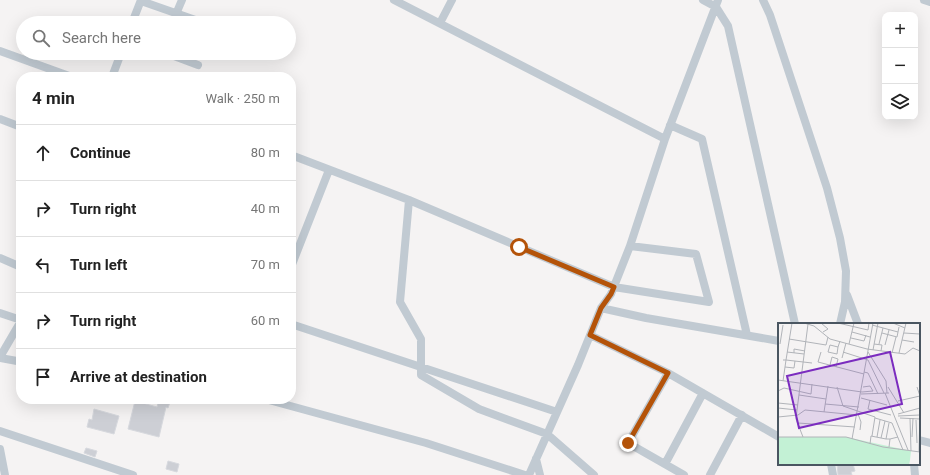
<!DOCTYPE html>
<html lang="en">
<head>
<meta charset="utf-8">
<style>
  :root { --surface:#fff; --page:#f2f2f2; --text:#222; --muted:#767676; --line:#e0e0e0 }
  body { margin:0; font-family:Roboto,sans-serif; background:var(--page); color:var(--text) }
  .controls { position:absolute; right:12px; top:12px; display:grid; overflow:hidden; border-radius:8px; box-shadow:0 4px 16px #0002 }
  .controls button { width:36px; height:36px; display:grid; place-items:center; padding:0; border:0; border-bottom:1px solid var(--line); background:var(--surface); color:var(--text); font:20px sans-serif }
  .stop { position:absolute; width:12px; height:12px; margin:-9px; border:3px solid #b45309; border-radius:50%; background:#fff }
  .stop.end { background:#b45309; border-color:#fff; box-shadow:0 1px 4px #0008 }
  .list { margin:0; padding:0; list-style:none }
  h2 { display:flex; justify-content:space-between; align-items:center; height:52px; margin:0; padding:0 16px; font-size:17px }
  h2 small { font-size:13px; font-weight:400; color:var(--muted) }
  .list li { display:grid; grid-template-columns:26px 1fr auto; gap:12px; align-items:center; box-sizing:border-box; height:56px; padding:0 16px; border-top:1px solid var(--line) }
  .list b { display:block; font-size:15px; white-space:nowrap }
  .list em { font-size:13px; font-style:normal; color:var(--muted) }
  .icon { flex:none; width:22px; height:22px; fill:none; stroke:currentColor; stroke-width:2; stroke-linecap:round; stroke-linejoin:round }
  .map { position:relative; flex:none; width:930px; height:475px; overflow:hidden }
  .search { position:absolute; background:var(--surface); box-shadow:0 4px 16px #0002; left:16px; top:16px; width:280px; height:44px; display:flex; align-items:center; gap:10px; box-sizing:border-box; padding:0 14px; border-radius:22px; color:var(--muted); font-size:15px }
  .panel { position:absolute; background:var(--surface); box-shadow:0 4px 16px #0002; left:16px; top:72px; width:280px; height:332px; border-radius:16px }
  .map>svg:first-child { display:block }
  .building { fill:#cdcfd5; stroke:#d7d9de }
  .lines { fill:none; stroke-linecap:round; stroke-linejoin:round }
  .minor { stroke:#c1cad2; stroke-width:8 }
  .route { stroke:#b45309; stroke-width:5 }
  .inset-road { fill:none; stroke:#b1b4b9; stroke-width:1 }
  .view { fill:#7b2cbf; fill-opacity:0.15; stroke:#7b2cbf; stroke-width:2 }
  .inset-edge { fill:none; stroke:#4a5661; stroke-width:2 }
</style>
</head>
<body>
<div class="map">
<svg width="930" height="475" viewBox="0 0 930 475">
  <rect width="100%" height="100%" fill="#f5f3f3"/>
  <path class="building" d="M159,399H171L168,408L166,407L159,437L128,429L135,401L157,407Z
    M94,409L119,416L114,434L87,427L89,419L92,420Z
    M86,448L97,451L95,457L84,453Z
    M168,461L179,464L177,472L166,469Z
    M837,464H853L855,471L851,472L852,475H838Z"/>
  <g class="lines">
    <path class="minor" d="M394,0L665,139
      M703,0L716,7L728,26L795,324
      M763,0L770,15L827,188L840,238L846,271L845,302L840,324
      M924,0L930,2
      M141,1L204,23
      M176,14L182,0
      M132,23L141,0
      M440,23L452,0
      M0,51L72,77
      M166,53L198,65
      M112,77L121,53
      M0,119L21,127
      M670,125L702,139L747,335
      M291,155L409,200L614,287L709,302L696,254L630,246
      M409,200L400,302L421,339V375L479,409L547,434L594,475
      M0,258L21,267
      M291,267L329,170
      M847,295L858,324
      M601,308L646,318L779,341
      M0,313L21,320
      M291,324L557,412
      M590,335L668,373L779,437
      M0,357L21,321
      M0,358L17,361L21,359
      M668,373L628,443L684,475
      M265,399L426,443L525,475
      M0,431L133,475
      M919,440L930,443
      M0,449L5,475
      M536,459L540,475
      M665,464L703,393
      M831,464L833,475
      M914,464L915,475
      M529,475L578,365L601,308L611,294L630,246L665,139L718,0
      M710,475L742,415"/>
  </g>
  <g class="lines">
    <path class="route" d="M519,247L614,287L611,294L601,308L590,335L668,373L628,443"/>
  </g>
  <g transform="translate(778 323)">
    <rect width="142" height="142" fill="#f5f3f3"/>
    <path d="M0,114H68L133,128L132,137L131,142H0Z" fill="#c3f1d5"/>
    <path class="inset-road" d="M26,0L36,3L52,16L89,26L127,31L135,25L142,28M43,0L50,6L45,9M60,0L90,7L91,0M115,0L127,5M94,2L120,9M74,9L92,14M104,10L119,14L121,4M126,10L142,11M73,15L86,18L88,12M11,16L48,22L50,14M124,17L136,19M2,21L5,2M71,21L76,0M96,21L104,22L103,28M101,21L105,5M107,22L111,7M60,24L52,22L50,29L59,31L60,24L62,18M95,27L100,0M9,29L26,31M43,29L40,39L86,51M65,29L90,37L106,70M90,29L108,58L109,70M16,30V26L27,28M114,30L118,14M121,30L128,0M64,35L68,20M5,37H8L14,0M52,42L54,34L60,36L58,44M7,44L16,45L17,38M86,49L90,50L100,71M0,57L84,69L95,68L92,63L85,64M5,58L8,37L34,40M59,64L65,83L97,94L94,113M110,64L126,90M0,68L6,65L33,71L34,61M107,70L130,127M83,71L111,70M21,72L48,76M83,75L109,82M92,77L90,86L113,92M120,78L142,73L139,64M0,80L20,82M47,81L81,84M0,85L19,87L30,1M19,87L18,96L25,114M46,89L50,63M80,91L83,99L82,107M120,91L142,85M120,93L142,92M0,94L20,92L27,87L79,92M97,95L114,100L125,127M122,95L142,96M132,95L133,128M138,97L139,120M20,100L77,104M111,100L108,116H112M0,114H68L105,124L142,129M99,114L102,97M134,114L135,95M103,115L107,98M74,116L95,0M92,121L93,113L108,116M111,124L112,116L120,114M141,129L142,87"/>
    <path class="view" d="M112,29L124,81L21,105L9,53Z"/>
    <rect width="142" height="142" class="inset-edge"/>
  </g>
</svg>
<div class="controls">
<button>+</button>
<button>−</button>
<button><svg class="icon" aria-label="layers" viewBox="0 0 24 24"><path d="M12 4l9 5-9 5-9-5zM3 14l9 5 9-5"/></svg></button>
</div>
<div class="stop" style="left:519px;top:247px"></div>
<div class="stop end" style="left:628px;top:443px"></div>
<div class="search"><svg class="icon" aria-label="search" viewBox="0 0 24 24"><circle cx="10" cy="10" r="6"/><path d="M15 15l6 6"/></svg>Search here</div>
<section class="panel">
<h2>4 min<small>Walk · 250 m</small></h2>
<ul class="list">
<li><svg class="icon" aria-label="ahead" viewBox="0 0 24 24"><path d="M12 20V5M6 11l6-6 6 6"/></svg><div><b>Continue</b></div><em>80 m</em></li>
<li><svg class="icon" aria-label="right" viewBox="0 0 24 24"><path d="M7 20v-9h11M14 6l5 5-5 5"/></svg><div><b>Turn right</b></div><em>40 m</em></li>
<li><svg class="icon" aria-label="left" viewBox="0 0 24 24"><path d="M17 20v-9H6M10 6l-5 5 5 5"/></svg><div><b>Turn left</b></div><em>70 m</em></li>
<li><svg class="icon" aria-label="right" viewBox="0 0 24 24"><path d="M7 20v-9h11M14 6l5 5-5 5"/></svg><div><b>Turn right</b></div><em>60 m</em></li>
<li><svg class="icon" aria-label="arrive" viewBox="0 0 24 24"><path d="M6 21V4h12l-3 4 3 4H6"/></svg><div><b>Arrive at destination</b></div></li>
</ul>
</section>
</div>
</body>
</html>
